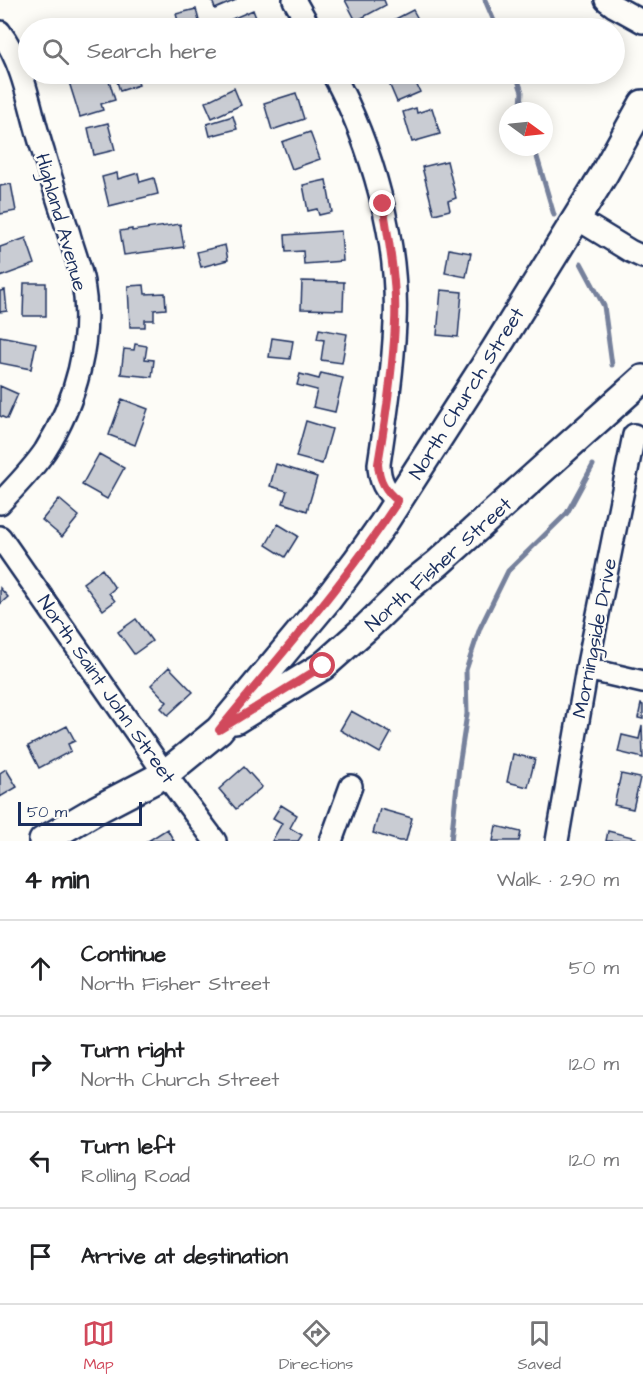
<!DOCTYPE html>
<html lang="en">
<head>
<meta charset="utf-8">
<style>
  :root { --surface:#fff; --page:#f6f6f6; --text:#202124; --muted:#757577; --line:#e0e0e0; --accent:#d1495b }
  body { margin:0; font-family:"Architects Daughter",sans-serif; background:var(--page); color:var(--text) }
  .compass { position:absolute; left:499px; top:102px; width:54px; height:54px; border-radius:50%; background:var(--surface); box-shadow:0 3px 15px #0003; rotate:105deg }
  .scale { position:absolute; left:18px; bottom:15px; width:124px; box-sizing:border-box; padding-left:6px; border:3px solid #1b2f5e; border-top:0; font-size:16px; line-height:21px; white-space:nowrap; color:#1b2f5e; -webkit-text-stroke:4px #fdfcf7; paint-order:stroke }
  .stop { position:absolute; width:18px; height:18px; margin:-14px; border:4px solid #d1495b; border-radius:50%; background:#fff }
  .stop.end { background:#d1495b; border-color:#fff; box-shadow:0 2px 6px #0008 }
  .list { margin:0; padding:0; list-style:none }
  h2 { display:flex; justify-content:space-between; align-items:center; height:78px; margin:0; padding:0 24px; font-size:26px }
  h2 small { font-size:20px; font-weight:400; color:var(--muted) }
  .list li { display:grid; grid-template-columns:39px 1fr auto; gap:18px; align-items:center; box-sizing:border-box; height:96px; padding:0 24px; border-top:2px solid var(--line) }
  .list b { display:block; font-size:22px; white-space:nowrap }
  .list p { margin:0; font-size:20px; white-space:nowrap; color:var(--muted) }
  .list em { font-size:20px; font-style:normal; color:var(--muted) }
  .icon { flex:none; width:33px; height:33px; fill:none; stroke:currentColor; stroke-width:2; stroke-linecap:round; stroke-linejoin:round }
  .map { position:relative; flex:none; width:643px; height:841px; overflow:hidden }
  .search { position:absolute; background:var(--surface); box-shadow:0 3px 15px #0003; left:18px; right:18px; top:18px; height:66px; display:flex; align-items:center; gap:15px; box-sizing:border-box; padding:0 21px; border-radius:33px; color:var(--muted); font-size:22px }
  .sheet { height:462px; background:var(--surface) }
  nav { display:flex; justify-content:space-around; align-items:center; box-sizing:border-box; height:84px; border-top:2px solid var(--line); background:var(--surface); font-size:16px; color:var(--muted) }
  nav a { display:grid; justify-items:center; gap:3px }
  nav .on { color:var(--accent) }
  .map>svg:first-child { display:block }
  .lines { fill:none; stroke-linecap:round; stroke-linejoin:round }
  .stream { stroke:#76819c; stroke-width:5 }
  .building { fill:#c9ccd3; stroke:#1b2f5e; stroke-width:1.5 }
  .minor-casing { stroke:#1b2f5e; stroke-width:26 }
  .major-casing { stroke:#1b2f5e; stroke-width:32 }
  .minor { stroke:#fdfcf7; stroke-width:21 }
  .major { stroke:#fdfcf7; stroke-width:27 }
  .route { stroke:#d1495b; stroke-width:8 }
  .labels { text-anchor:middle; stroke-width:5; stroke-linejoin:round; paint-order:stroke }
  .street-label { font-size:20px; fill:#1b2f5e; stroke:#fdfcf7 }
</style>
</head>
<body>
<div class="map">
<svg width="643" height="841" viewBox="0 0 643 841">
  <rect width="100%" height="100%" fill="#fdfcf7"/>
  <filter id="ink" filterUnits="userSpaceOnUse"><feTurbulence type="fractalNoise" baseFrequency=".0167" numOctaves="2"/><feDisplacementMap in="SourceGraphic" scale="12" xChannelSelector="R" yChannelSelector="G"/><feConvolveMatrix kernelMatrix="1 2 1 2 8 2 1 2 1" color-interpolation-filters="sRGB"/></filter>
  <g filter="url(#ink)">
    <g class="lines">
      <path class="stream" d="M485,0L497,28
        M516,74L522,92L521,106L523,111
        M534,147L554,215
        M581,263L604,306L612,365
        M451,841L459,766L467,714L466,670L480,628L508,571L567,513L593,465"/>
    </g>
    <path class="building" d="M212,0H236L215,9Z
      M345,0H384L386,5L356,21Z
      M196,9L200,25L180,28L176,14Z
      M253,10L260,28H214L213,27Z
      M413,10L423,28H378Z
      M98,74H107L115,100L101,104L103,110L80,117L69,82Z
      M119,74H135L139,85L120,91L115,75Z
      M262,74H284L285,77L265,83Z
      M385,74H412L420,92L397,102Z
      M234,88L241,105L212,118L205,102Z
      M296,93L304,119L272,130L264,103Z
      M416,108L417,113L432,108L440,134L412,142L403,112Z
      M233,116L237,129L210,136L207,124Z
      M108,123L115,150L94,155L88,128Z
      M310,132L320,159L292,169L282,142Z
      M447,161L456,198L448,201L450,210L434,214L422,167Z
      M117,173L118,179L138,173L140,182L154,178L158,194L109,206L102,177Z
      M326,180L332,212L319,215L317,209L308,211L303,185Z
      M11,184L16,211L0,214V186Z
      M180,224L184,247L124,255L120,231L132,229V231Z
      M341,231L343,261L304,264L303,251L286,252L285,235Z
      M26,238L35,264L0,277V247Z
      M225,245L228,260L201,267L197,252Z
      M449,249L471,253L466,277L445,273Z
      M302,281L344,282L343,310L301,309Z
      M24,283H46V316H23Z
      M144,285L145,294L165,293L166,309L154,310V320H145V327H130L128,286Z
      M5,290L7,311L0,312V291Z
      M441,290L462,292L458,337L437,335Z
      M319,329L347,334L342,363L321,360L324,340L317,339Z
      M0,336L36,343L31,369L0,363Z
      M272,338L293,341L290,359L269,357Z
      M135,344L147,346L145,359L154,360L152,377L121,374L124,349L134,350Z
      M321,373L343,378L335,412L313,407L317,390L297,385L300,374L319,379Z
      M0,386L18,394L7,419L0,416Z
      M122,399L148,409L135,445L109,435Z
      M306,421L332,429L322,464L296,457Z
      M99,454L124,468L107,499L82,485Z
      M276,464L317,477L307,511L283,503L287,491L270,486Z
      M59,499L79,516L62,537L42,520Z
      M278,524L298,536L285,557L266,545Z
      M102,569L115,588L109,593L115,601L103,610L83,583Z
      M0,588L8,597L0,604Z
      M136,619L152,641L134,654L118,632Z
      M169,667L193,692L168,715L161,708L167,702L151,685Z
      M641,704L643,705V719L638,718Z
      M351,711L391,733L380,753L340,730Z
      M642,725L643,758L618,752L622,735L639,739Z
      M67,726L75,741L68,744L71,751L39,768L28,746Z
      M513,754L535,759L528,787L507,782Z
      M244,767L262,787L236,809L219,789Z
      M6,769L17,787L0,797V773Z
      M621,774L640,778L633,809L614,805Z
      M281,805L297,815L290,828L302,835L298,841H272L282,823L273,818Z
      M380,809L412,818L406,841H399L373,833Z
      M496,826L521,832L519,841H493Z
      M167,829L174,841H148Z
      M608,831L636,838V841H606Z"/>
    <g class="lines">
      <defs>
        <path id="minor" d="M294,0L310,28
          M606,0L614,6L643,22
          M0,32C25,65 30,112 43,151C51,179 60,206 69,234C73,249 80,266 83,282C93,340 76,402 45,451C32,470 16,486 0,503
          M333,74C372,145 399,241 395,323C393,370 386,417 379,464C379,480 385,492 398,501
          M576,218L630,251L643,257
          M0,537L165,774L215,841
          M587,669L643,682
          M331,841L351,786
          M557,841L587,669L634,435"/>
        <path id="major" d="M235,720L323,666L367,627L408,587L438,563L643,379
          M43,841L96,810L165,774L219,730L328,599L356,562L383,524L495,350L604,174L643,104"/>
      </defs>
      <use href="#minor" class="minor-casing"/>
      <use href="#major" class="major-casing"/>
      <use href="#minor" class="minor"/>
      <use href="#major" class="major"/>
    </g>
  </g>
  <g class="lines" filter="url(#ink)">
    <path class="route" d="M323,666L219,730C280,655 345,583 398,501C385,491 379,480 378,464C386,417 393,370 395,323C397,283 389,243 383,204"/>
  </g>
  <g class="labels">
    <g class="street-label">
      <text transform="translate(62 222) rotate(74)" y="7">Highland Avenue</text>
      <text transform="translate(466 393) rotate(-58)" y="7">North Church Street</text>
      <text transform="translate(438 564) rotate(-42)" y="7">North Fisher Street</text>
      <text transform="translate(594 638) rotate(-79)" y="7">Morningside Drive</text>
      <text transform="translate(107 689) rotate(55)" y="7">North Saint John Street</text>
    </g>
  </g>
</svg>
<svg class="compass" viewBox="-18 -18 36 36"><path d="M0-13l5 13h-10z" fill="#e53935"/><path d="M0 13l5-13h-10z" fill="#757577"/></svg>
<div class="scale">50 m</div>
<div class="stop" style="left:323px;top:666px"></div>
<div class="stop end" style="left:383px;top:204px"></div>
<div class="search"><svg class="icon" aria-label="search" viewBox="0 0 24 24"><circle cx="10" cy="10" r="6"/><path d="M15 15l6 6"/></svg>Search here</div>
</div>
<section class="sheet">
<h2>4 min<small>Walk · 290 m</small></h2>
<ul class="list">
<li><svg class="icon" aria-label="ahead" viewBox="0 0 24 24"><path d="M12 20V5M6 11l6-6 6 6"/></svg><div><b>Continue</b><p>North Fisher Street</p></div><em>50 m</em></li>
<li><svg class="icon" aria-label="right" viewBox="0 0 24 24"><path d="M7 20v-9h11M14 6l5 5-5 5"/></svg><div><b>Turn right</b><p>North Church Street</p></div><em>120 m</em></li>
<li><svg class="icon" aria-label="left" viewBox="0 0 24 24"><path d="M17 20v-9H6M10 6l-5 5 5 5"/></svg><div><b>Turn left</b><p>Rolling Road</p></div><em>120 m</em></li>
<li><svg class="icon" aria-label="arrive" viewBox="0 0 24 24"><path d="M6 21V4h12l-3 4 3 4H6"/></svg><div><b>Arrive at destination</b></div></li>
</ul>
</section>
<nav>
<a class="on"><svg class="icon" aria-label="map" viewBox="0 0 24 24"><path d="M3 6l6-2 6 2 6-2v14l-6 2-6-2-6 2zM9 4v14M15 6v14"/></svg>Map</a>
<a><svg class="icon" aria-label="directions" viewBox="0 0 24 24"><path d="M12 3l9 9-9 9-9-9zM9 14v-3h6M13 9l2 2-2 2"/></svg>Directions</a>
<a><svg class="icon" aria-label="saved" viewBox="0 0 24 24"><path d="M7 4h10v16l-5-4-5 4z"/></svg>Saved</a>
</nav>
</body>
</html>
